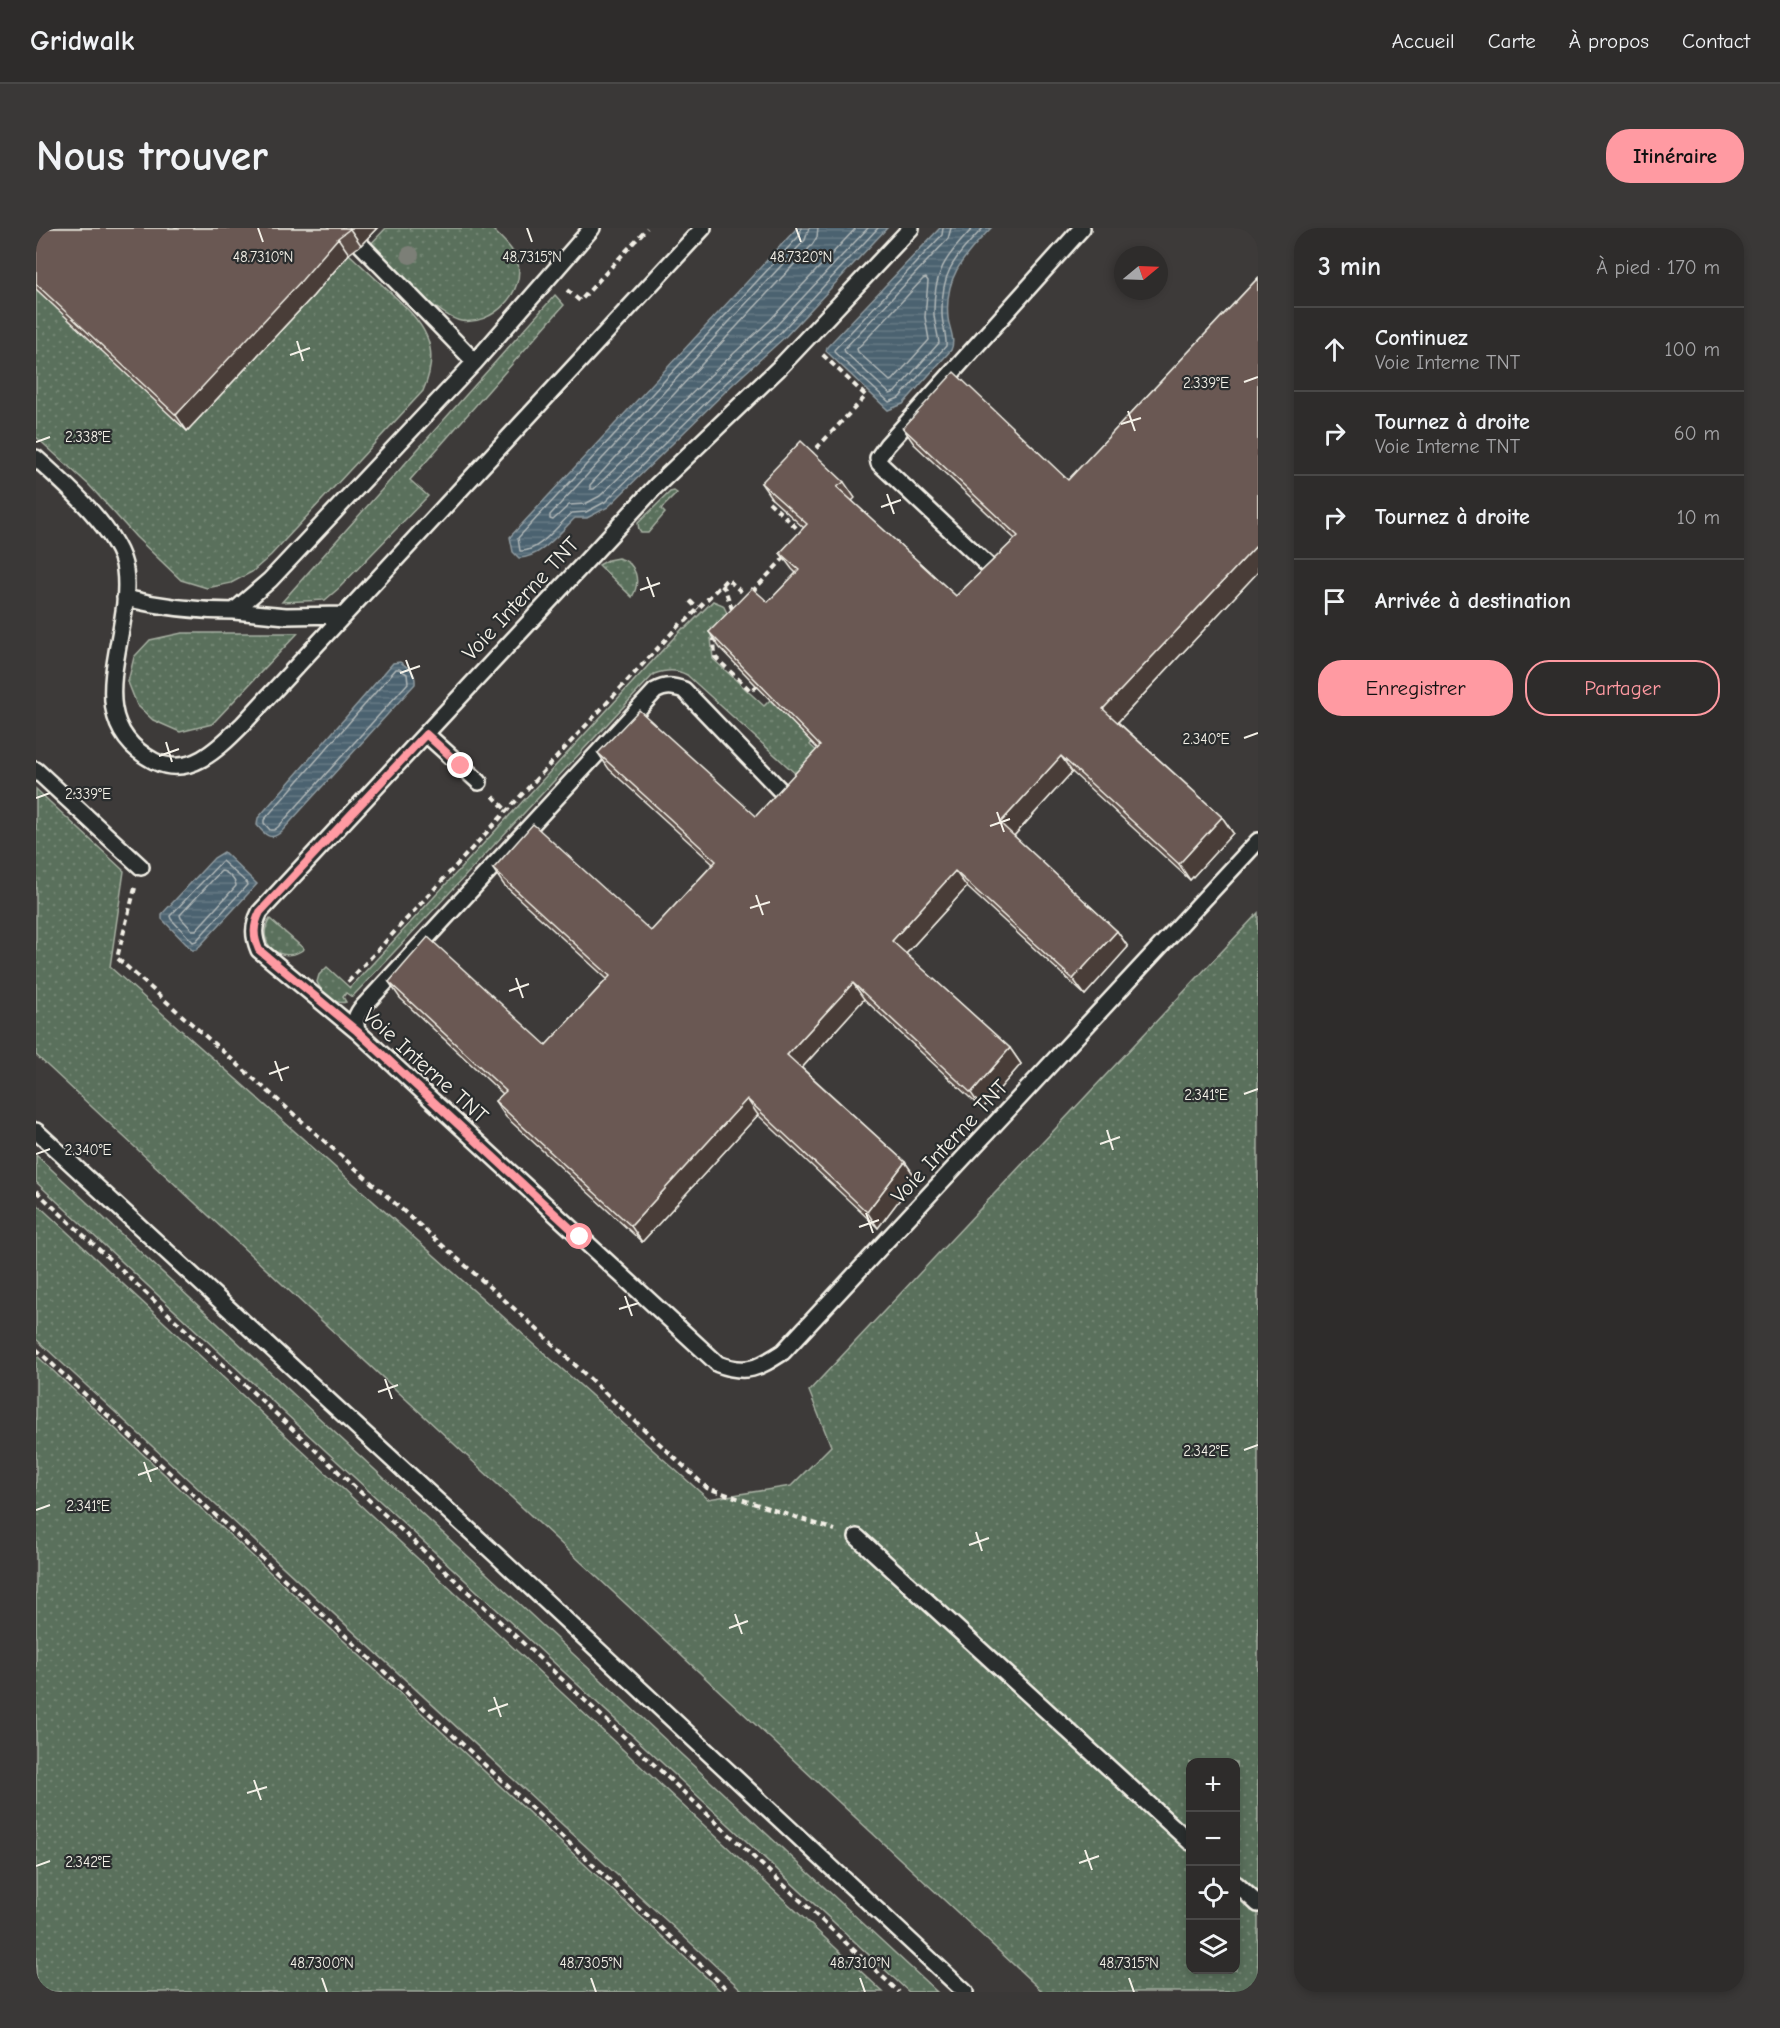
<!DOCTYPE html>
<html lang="fr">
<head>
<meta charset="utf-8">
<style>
  :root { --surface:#2e2c2b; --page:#3a3837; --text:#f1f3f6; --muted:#a7a7a9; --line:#494847; --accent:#ff9aa2 }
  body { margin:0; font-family:"Comic Neue",sans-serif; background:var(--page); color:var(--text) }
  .controls { position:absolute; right:18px; bottom:18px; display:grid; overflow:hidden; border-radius:12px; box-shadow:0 3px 9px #0003 }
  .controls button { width:54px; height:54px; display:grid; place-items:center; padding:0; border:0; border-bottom:2px solid var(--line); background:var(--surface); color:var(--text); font:30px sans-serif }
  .compass { position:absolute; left:1078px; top:18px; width:54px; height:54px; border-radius:50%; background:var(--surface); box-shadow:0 3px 9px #0003; rotate:71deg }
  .stop { position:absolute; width:18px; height:18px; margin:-14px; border:4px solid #ff9aa2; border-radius:50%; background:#fff }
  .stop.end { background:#ff9aa2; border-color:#fff; box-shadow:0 2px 6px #0008 }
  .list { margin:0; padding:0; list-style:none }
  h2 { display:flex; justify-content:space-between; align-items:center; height:78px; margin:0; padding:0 24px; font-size:26px }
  h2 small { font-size:20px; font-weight:400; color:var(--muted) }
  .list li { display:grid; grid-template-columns:39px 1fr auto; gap:18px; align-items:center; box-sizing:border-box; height:84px; padding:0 24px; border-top:2px solid var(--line) }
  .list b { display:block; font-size:22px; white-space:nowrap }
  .list p { margin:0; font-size:20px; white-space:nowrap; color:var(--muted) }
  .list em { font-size:20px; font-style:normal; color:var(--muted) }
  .actions { display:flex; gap:12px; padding:18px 24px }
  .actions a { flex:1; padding:14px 0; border:2px solid var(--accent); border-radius:24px; text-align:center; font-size:21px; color:var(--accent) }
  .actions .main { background:var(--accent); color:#111 }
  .icon { flex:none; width:33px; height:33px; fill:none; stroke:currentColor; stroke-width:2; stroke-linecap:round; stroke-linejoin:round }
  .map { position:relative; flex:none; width:1222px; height:1764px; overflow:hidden; border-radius:24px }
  header { display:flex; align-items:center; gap:36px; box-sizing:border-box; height:84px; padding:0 30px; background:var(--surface); border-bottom:2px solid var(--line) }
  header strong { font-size:28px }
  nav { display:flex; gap:33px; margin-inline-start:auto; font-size:21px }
  .intro { display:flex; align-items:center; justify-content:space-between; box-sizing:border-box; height:144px; padding:0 36px }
  h1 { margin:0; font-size:42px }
  .button { padding:15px 27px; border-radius:24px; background:var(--accent); color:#111; font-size:21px; font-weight:700 }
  main { display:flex; gap:36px; padding:0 36px }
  aside { flex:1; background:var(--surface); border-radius:24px; box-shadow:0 3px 9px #0003 }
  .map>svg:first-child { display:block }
  .grass { fill:url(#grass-dots); stroke:#a7b0a2; stroke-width:1.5; fill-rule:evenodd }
  .water { fill:url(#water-rules); stroke:#8f9ba0; stroke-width:1.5 }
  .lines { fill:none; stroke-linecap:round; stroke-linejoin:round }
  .shore { stroke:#b1b8b8; stroke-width:1.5 }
  .lane-casing { stroke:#f4f1e8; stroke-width:20 }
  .path { stroke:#f4f1e8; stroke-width:4; stroke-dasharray:6 4.5; stroke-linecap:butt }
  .lane { stroke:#2a2d2e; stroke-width:15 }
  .tree { fill:#7c7f77 }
  .wall { fill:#5b4d47; stroke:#f4f1e8; stroke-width:1.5 }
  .shaded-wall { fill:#4a3e39; stroke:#f4f1e8; stroke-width:1.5 }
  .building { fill:#6a5952; stroke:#f4f1e8; stroke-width:1.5 }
  .route { stroke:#ff9aa2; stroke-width:8 }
  .ticks { fill:none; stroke:#f4f1e8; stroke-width:2 }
  .labels { text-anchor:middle; stroke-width:4.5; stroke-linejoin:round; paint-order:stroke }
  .street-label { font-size:22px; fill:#f4f1e8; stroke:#2a2d2e }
  .ticks-label { font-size:15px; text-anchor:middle; fill:#f4f1e8; stroke:#2a2d2e; stroke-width:4.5; stroke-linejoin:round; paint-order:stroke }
</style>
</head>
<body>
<header>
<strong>Gridwalk</strong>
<nav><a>Accueil</a><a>Carte</a><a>À propos</a><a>Contact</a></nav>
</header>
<div class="intro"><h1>Nous trouver</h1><a class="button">Itinéraire</a></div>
<main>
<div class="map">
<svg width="1222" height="1764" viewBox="0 0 1222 1764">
  <defs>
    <pattern id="grass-dots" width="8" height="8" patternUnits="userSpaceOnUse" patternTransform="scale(1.5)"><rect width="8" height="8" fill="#5a705c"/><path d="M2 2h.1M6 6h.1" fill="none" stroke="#728573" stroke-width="1.8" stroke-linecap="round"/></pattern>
    <pattern id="water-rules" width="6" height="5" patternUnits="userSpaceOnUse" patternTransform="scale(1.5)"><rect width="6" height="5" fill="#4c6270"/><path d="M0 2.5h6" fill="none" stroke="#667984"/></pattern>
  </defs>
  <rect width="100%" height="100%" fill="#3d3a39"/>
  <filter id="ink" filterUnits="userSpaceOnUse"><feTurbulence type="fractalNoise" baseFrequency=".0167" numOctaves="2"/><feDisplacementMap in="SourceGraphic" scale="12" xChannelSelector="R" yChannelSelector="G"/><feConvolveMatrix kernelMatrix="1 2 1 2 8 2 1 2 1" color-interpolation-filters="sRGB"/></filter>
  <g filter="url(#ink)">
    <path class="grass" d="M350,0H455C464,9 477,20 481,32C491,64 456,98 425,93C404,90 350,35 332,19Z
      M313,26C327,39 341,52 355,65C387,95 407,117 387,163L235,327L216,344L195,355L171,360L145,352L100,309L53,257L0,209V61L151,202L277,68Z
      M519,67L528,77L374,252L392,268L303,360L289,372L246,374Z
      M638,263L641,265L625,281L629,285L612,305H605L603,302L602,295L634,264Z
      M582,330C601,334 605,354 596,369L563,337L572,332Z
      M677,373L687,377L693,389L675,409L677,431L728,478L734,472L776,514L774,517L794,535L773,558L651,447C640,441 630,442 618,446L316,769L310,765L307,769L310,774C298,777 286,765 281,754L283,747L291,739L314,760L647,400L649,401Z
      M146,405H262L176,496L144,504L117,492L101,477L92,454L98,429L114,412Z
      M0,561L88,643L74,739L672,1271L755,1258L795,1218L773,1163L1222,685V1764H1007L0,827ZM1154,1534H1200V1742H1154Z
      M234,691L268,721C245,738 218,714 234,691Z
      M0,927L901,1764H873L0,954Z
      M0,975L847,1764H708L0,1111Z
      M0,1127L686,1764H0Z"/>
    <path class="water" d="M761,0H851L750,108L697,156L572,279L551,290H539C523,305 506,329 483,330L477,324L474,309Z
      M904,0H955C929,28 908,47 912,90C913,100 920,112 915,122L867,176L852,182L790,123L791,119Z
      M364,434C373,440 380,444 379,456L246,603C235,614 229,607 221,597L222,590L357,435Z
      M188,624L221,656L160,722H156L126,691V686L178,630Z"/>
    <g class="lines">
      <path class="shore" d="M765,0L764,7L482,310L484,323C502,325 523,296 536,285L550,284L569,274L693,152L745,104L842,0
        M773,0L769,12L514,287V291L517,292L533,277L549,276L564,268L688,146L740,98L832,0
        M782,0L781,9L776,17L554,257V261H558L682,140L734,92L820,0
        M907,0L906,7L798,122L799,125L853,174L863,170L910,118C911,108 906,97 906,86C905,42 919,30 947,0
        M915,0L912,11L808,121L809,124L854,166L859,164L903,115C902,106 899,97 898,87C897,45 909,29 937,0
        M890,50L892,53L889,89L893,112L857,152L854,153L822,124L821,121L887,51Z
        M360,441H363L371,446L372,455L242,599L238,602H234L228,595V592Z
        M186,633L210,654L211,657L160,713L157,714L135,691L134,688Z
        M185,643C190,643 200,652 200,658L160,702H156L145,690L144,687Z"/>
      <defs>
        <path id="lane" d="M875,0L743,140L620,258L224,684C217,698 217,708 223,722L321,803L682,1136C711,1147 722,1140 747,1124L1222,613
          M325,17L439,134
          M0,230C27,254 85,305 89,342C98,408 40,492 118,533C154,551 184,519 207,496L667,0
          M960,345L843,235L842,230L851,217L1046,0
          M89,370C125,379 161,383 198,383L234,352L439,134L556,0
          M198,383L250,388L308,387
          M390,506L443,554
          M0,542L105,639
          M321,803C319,794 319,789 325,781L619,463C630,457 637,458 648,462L743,561
          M0,903L459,1326L929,1764
          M821,1309L1154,1614
          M1200,1656L1222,1676"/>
      </defs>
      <use href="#lane" class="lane-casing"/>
      <path class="path" d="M531,62L544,73L611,0
        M773,228L830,168L786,126
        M738,266L732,273L768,307
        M685,357L689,361L697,384
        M716,364L750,328
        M654,373L662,381
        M680,408L678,410L679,429L715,463L721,458
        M457,568L471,583
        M99,660L81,730L491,1092L671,1260L799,1302
        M312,754L645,395L650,393L691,351L711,369
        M0,963L863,1764
        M0,1121L694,1764"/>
      <use href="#lane" class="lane"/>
    </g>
    <circle class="tree" cx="374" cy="27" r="9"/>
    <path class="wall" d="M0,0H341L325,17L313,26L277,68L151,203L0,61Z
      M1222,50V344L1082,494L1186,589L1197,605L1154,652L1036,544L978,608L1081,703L1092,719L1049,767L931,659L870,726L974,820L985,836L946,881L828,771L766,840L869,934L880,950L842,1000L722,887L606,1014L470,889L459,873L467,866L364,770L353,754L510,817L571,751L468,657L457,641L615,703L677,636L573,541L562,525L720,588L782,521L684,420L673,404L732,374L760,345L756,341L744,325L768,300L736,271L725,255L808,254L819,270L816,273L920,368L979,311L878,216L867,200L1032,252Z"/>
    <path class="shaded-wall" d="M315,0H341L325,17L314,1Z
      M302,10L313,26L277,68L151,203L140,187Z
      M1222,316V344L1079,497L1067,481Z
      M1025,528L1036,544L975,611L964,595Z
      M1186,589L1197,605L1154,652L1143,636Z
      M919,643L931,659L867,729L856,713Z
      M1081,703L1092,719L1049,767L1037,751Z
      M817,755L828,771L763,843L751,827Z
      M974,820L985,836L946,881L935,865Z
      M711,871L722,887L606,1014L595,998Z
      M869,934L880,950L842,1000L831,984Z"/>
    <path class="building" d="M0,0H315L302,10L266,52L140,187L0,56Z
      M1222,50V316L1067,481L1186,589L1143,636L1025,528L964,595L1081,703L1037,751L919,643L856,713L974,820L935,865L817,755L751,827L869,934L831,984L711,871L595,998L459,873L470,863L353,754L392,709L510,817L574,748L457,641L497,596L615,703L680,633L562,525L603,482L720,588L784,518L673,404L716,360L732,374L763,342L744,325L771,296L725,255L765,213L808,254L801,259L920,368L982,308L867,200L918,144L1032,252Z"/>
  </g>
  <g class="lines" filter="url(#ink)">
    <path class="route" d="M425,538L390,506L224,684C217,698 217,708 223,722L321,803L544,1009"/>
  </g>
  <path class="ticks" d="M222,0L227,14M491,0L496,14M760,0L765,14M261,113L267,133M254,127L274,120M1208,154L1222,149M1092,183L1099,203M1085,196L1105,190M0,214L14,209M851,266L858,286M845,279L865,272M611,349L618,369M604,362L624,355M370,432L377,451M364,445L384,438M1208,510L1222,505M130,514L136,534M123,528L143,521M0,570L14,565M961,584L968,604M954,598L974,591M720,667L727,687M714,680L734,674M480,750L487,770M473,763L493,756M239,833L246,853M233,846L253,839M1208,866L1222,861M1071,902L1077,922M1064,916L1084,909M0,926L14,921M830,985L837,1005M823,999L843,992M589,1068L596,1088M583,1081L603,1075M349,1151L356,1171M342,1164L362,1157M1208,1222L1222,1217M108,1234L115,1254M102,1247L122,1240M0,1282L14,1277M940,1304L946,1323M933,1317L953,1310M699,1386L706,1406M693,1400L712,1393M458,1469L465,1489M452,1483L472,1476M218,1552L225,1572M211,1565L231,1559M1049,1622L1056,1642M1043,1635L1063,1628M0,1638L14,1633M286,1750L291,1764M555,1750L560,1764M824,1750L829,1764M1093,1750L1098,1764"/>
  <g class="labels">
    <g class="street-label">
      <text transform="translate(484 370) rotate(-47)" y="8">Voie Interne TNT</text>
      <text transform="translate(390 837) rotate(42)" y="8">Voie Interne TNT</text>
      <text transform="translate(913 913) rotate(-47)" y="8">Voie Interne TNT</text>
    </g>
  </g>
  <g class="ticks-label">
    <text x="227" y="34">48.7310°N</text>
    <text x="496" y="34">48.7315°N</text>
    <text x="765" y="34">48.7320°N</text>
    <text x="1170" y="160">2.339°E</text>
    <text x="52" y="214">2.338°E</text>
    <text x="1170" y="516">2.340°E</text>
    <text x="52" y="571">2.339°E</text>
    <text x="1170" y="872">2.341°E</text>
    <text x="52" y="927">2.340°E</text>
    <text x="1170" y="1228">2.342°E</text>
    <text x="52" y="1283">2.341°E</text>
    <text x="52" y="1639">2.342°E</text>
    <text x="286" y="1740">48.7300°N</text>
    <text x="555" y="1740">48.7305°N</text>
    <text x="824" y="1740">48.7310°N</text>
    <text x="1093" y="1740">48.7315°N</text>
  </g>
</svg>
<div class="controls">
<button>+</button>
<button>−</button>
<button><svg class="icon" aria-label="locate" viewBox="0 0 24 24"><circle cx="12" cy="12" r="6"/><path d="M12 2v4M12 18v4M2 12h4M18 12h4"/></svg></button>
<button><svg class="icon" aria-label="layers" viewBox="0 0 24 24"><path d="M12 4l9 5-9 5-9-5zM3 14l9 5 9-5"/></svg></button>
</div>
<svg class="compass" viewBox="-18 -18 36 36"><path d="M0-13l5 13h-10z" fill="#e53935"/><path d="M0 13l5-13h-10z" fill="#a7a7a9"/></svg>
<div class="stop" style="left:544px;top:1009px"></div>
<div class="stop end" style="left:425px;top:538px"></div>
</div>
<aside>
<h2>3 min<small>À pied · 170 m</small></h2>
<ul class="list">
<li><svg class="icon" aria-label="ahead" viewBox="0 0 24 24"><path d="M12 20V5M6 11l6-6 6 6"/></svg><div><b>Continuez</b><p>Voie Interne TNT</p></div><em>100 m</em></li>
<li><svg class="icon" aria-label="right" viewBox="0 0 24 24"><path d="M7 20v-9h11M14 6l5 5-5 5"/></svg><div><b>Tournez à droite</b><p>Voie Interne TNT</p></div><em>60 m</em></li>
<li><svg class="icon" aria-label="right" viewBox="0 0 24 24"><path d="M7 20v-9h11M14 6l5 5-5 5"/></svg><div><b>Tournez à droite</b></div><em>10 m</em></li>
<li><svg class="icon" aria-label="arrive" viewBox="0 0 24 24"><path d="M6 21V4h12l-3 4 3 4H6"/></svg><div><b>Arrivée à destination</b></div></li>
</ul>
<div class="actions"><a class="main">Enregistrer</a><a>Partager</a></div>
</aside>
</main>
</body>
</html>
